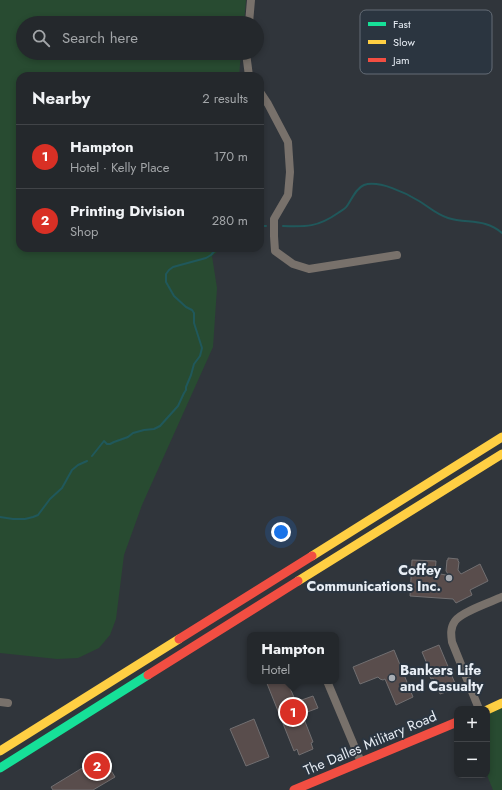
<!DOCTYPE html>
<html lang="en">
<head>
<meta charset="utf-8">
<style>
  :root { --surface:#24282c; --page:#2c3034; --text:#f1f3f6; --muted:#a3a6a9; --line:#414448; --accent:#d93025 }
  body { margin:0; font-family:Jost,sans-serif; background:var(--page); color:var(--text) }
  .controls { position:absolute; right:12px; bottom:12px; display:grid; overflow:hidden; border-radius:8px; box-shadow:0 2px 6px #0003 }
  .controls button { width:36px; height:36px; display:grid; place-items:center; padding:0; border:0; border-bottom:1px solid var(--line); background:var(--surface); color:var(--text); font:20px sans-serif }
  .you { position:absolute; left:281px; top:532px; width:14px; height:14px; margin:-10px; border:3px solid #fff; border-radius:50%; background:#1a73e8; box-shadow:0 0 0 6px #1a73e833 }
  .badge { display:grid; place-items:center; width:26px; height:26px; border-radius:50%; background:var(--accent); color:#fff; font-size:13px; font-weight:700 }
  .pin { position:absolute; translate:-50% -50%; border:2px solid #fff; box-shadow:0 1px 4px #0006 }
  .popup { position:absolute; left:247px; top:632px; width:92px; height:52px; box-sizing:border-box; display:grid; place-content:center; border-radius:8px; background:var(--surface); filter:drop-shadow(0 1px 3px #0005); font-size:13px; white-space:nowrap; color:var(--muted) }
  .popup b { font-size:15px; color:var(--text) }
  .popup::after { content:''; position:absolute; left:50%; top:100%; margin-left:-8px; border:8px solid transparent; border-top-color:var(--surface) }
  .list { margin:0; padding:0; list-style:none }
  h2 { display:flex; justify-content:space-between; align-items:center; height:52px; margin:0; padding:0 16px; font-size:17px }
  h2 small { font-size:13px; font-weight:400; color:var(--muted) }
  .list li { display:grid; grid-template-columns:26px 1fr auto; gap:12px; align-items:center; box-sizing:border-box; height:64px; padding:0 16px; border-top:1px solid var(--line) }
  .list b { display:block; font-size:15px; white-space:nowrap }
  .list p { margin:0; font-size:13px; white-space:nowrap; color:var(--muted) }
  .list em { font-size:13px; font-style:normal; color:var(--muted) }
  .icon { flex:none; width:22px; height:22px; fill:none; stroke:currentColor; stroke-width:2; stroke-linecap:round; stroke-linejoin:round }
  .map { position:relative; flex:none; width:502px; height:790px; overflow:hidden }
  .search { position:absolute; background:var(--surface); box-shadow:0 2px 6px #0003; left:16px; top:16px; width:248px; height:44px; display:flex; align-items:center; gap:10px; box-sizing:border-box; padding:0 14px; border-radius:22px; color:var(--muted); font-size:15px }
  .panel { position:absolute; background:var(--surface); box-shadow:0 2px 6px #0003; left:16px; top:72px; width:248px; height:180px; border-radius:12px }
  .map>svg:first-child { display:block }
  .green { fill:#284b31 }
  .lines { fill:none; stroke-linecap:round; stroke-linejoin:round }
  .stream { stroke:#20585b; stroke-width:2 }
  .building { fill:#594d4c; stroke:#716f71 }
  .street { stroke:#78716b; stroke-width:8 }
  .fast { stroke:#16e098; stroke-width:9 }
  .slow { stroke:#ffcf43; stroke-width:9 }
  .jam { stroke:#f24e42; stroke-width:9 }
  .poi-dot { fill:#a8adb4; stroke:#2b3540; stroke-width:1.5 }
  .labels { text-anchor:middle; stroke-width:4; stroke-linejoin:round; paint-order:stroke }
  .poi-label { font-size:14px; font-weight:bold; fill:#e8eef5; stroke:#2b3540; text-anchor:end }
  .street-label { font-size:14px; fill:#e8eef5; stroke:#2b3540 }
  .key { fill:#2b3540; stroke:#646c76; stroke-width:1 }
  .key-label { font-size:11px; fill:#e8eef5 }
</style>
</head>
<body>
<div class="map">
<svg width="502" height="790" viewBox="0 0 502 790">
  <rect width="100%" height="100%" fill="#30353b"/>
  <path class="green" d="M0,0H246L244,23H23V53H241L239,76H20V248H222L212,256L217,288L213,347L142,505L124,555L116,619L110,635L99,648L78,658L57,659L0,653Z
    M502,703V790H493L487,775V710Z"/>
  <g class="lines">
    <path class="stream" d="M260,226H266
      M283,226C306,227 318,227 338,213C341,211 345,209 347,206C352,199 356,188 364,185C379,180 406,193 419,201C429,207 436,214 448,218C467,224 485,218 502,233
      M92,456L104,441L107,444H110L114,442L128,437L133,433L144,430L154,429L160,426L178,406L184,393L186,390V387L191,375L194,364L200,356L202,348L194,323V313L192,310L186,307L174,296L166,282V274L169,270L173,267L206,258L211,255L217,248
      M0,517L13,519H25L33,517L38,515L50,499L62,488L72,470L78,465L87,461"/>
  </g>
  <path class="building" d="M448,558L458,559V561L459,562L458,570L461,574L480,564L488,581L470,590L472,595L456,603L453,599L410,596L412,560L436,561L435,573L446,575L448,574L446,571L447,560H448Z
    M439,645L457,688L440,694L433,678L431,679L428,672L430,671L422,652Z
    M394,650L413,697L396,705L385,679L383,680L380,679L378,677L360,684L353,667Z
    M266,681H287L296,702L313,696L318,708L302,714L313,742L311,743L313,749L299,755L297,749L294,751Z
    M254,719L269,757L246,766L230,729Z
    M102,756L115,777L93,790H53L51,787Z"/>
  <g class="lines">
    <path class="street" d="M249,23L251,0
      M246,53L249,76
      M260,92L268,104L288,142L290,172L288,195L274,219V236L275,251L293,264L309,269L397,255
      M327,681L361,762
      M0,702L8,703
      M479,709L452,642C451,635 450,628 455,621C461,612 491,602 502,597"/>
    <path class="fast" d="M0,768L148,675"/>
    <path class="slow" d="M312,556L502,437
      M298,581L502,454
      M487,710L502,703
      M0,751L179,639"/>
    <path class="jam" d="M179,639L312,556
      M148,675L298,581
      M294,790L457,722"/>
  </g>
  <g class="poi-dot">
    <circle cx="449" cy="578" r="4"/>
    <circle cx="392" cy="678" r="4"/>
  </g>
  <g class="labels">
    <g class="poi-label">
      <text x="441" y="575">Coffey<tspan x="441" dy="16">Communications Inc.</tspan></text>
      <text x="400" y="675" text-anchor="start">Bankers Life<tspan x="400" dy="16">and Casualty</tspan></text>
    </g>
    <g class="street-label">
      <text transform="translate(370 743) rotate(-23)" y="5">The Dalles Military Road</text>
    </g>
  </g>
  <rect x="360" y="10" width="132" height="64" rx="6" class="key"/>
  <rect x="368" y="22" width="18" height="4" fill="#16e098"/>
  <rect x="368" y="40" width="18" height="4" fill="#ffcf43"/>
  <rect x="368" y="58" width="18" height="4" fill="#f24e42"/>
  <g class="key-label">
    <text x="393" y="28">Fast</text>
    <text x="393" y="46">Slow</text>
    <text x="393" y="64">Jam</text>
  </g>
</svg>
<div class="controls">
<button>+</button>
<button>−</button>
</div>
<div class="you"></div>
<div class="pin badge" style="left:293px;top:712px">1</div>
<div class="popup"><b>Hampton</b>Hotel</div>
<div class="pin badge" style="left:97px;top:766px">2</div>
<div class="search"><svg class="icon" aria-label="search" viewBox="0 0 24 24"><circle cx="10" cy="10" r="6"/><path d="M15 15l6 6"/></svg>Search here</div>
<section class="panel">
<h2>Nearby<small>2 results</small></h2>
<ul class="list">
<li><span class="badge">1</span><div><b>Hampton</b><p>Hotel · Kelly Place</p></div><em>170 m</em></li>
<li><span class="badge">2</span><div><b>Printing Division</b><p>Shop</p></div><em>280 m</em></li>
</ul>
</section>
</div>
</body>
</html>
